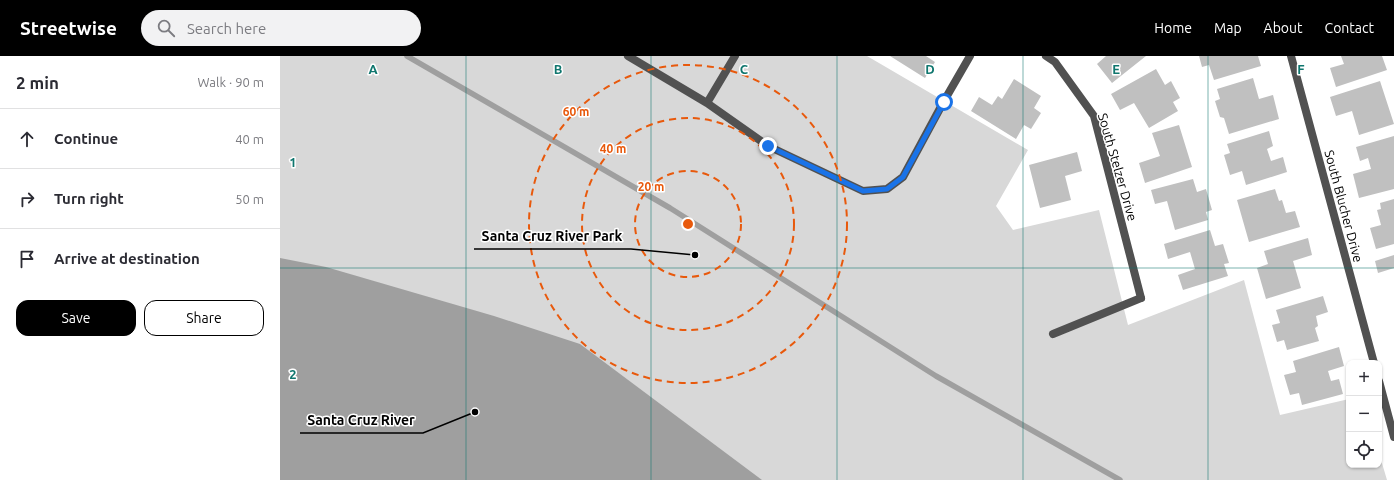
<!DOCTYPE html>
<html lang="en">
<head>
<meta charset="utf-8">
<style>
  :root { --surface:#fff; --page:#f2f2f3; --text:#2b2b33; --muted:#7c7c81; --line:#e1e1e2; --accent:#000 }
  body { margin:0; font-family:Ubuntu,sans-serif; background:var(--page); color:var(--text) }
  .controls { position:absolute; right:12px; bottom:12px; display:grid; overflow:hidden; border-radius:8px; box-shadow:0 1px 3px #0004 }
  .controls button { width:36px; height:36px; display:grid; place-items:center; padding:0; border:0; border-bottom:1px solid var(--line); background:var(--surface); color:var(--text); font:20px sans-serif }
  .stop { position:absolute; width:12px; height:12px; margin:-9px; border:3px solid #1a73e8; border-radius:50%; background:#fff }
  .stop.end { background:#1a73e8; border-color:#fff; box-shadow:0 1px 4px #0008 }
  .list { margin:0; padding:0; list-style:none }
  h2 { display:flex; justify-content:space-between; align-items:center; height:52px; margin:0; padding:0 16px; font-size:17px }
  h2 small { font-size:13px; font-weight:400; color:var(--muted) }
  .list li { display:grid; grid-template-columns:26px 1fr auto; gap:12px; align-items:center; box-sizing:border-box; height:60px; padding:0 16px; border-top:1px solid var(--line) }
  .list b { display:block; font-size:15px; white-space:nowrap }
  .list em { font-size:13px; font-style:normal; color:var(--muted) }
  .actions { display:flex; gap:8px; padding:12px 16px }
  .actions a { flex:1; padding:9px 0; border:1px solid var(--accent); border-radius:12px; text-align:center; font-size:14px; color:var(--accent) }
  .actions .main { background:var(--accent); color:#fff }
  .icon { flex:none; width:22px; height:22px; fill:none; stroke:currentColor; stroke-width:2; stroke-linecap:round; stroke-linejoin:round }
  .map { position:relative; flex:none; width:1114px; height:424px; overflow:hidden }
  header { display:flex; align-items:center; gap:24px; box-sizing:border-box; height:56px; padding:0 20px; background:var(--accent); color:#fff }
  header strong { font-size:19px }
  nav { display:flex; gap:22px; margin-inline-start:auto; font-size:14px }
  .search { width:280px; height:36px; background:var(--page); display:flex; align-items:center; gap:10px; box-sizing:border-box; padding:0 14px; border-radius:22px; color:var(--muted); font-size:15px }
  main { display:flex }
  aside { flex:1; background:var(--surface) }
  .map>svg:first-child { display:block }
  .green { fill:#d8d8d8 }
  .water { fill:#9f9f9f }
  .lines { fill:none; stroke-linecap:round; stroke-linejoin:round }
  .stream { stroke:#9f9f9f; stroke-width:5.5 }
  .building { fill:#c0c0c0 }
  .lane { stroke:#515151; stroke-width:8 }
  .street { stroke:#515151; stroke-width:8 }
  .route { stroke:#1a73e8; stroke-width:5 }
  .grid { fill:none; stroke:#0f766e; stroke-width:1; stroke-opacity:0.55 }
  .ring { fill:none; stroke:#e8590c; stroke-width:2; stroke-dasharray:7 5 }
  .labels { text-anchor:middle; stroke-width:3; stroke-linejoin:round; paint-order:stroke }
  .street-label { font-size:13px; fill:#000; stroke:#fff }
  .grid-label { font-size:13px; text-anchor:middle; font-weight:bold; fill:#0f766e; stroke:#fff; stroke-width:3; stroke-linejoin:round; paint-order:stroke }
  .centre { fill:#e8590c; stroke:#fff; stroke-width:2 }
  .ring-label { font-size:12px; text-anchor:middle; font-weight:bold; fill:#e8590c; stroke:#fff; stroke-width:3; stroke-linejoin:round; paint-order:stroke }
  .leader { fill:none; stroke:#000; stroke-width:1.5 }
  .callout-dot { fill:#000; stroke:#fff; stroke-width:1.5 }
  .callout-label { font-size:14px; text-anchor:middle; font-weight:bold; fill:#000; stroke:#fff; stroke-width:3; stroke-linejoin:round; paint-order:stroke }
</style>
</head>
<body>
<header>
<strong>Streetwise</strong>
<div class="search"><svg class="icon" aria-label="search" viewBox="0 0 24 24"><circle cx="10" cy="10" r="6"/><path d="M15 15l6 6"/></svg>Search here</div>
<nav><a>Home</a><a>Map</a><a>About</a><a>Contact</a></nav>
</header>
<main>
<aside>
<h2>2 min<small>Walk · 90 m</small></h2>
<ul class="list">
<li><svg class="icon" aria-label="ahead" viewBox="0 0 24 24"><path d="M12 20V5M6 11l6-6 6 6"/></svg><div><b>Continue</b></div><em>40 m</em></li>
<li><svg class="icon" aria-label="right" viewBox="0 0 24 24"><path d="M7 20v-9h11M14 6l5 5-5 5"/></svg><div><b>Turn right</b></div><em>50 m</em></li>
<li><svg class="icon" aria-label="arrive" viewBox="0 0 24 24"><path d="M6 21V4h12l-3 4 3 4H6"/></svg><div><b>Arrive at destination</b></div></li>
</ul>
<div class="actions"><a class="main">Save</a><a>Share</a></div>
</aside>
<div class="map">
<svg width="1114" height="424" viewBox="0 0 1114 424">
  <rect width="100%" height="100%" fill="#fff"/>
  <path class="green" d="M0,0H587L748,94L716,150L733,174L819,154L848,269L964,224L1000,359L1069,343V409H1099V397L1107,424H0Z"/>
  <path class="water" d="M0,202L46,211L214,260L300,288L482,424H0Z"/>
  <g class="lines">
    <path class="stream" d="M127,0L390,152L656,320L840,424"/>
  </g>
  <path class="building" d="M610,0H646L655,6L645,22Z
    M826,0H866L832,27L817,8Z
    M919,0H978L981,10L934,24L929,9L922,11Z
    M1061,0H1102L1107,14L1056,31L1050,12L1064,8Z
    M876,13L885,29L891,25L900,42L893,46L898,55L869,72L854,47L840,54L831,38Z
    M973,22L979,43L993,39L999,63L949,78L944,62L940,61L935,45L940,43L937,33Z
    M734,23L761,40L754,52L761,57L751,73L744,69L736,83L691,55L699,41L712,49L718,40L722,43Z
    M1100,25L1114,68L1079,79L1072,55L1056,60L1050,41Z
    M899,69L912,111L865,127L859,107L880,100L872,77Z
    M989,75L993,90L987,93L991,105L1003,101L1007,116L966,129L962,115L950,119L944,99L950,97L947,88Z
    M1114,80V133L1079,142L1073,118L1091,113L1088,102L1080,105L1076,91Z
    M797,96L802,115L785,120L791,144L760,152L749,109Z
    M913,123L917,136L926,133L932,154L926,156L928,164L895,174L887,145L875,148L871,134Z
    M995,133L999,145L1002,144L1006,157L1015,155L1020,171L969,186L957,144Z
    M1114,143V188L1096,193L1090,172L1101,169L1097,154L1101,153L1100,147Z
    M930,174L935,190L943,188L949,207L944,208L948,220L903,234L898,219L915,213L910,196L888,203L884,188Z
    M1028,182L1032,199L1013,205L1021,232L986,243L977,212L988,208L984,195Z
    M1114,199V212L1098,217L1095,205Z
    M1043,240L1048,256L1036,260L1038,270L1035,272L1039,285L1007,294L1004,284L997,286L992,269L1000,267L996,254Z
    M1059,291L1064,310L1048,315L1051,325L1059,323L1063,338L1022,349L1019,337L1010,339L1004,319L1016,316L1013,305Z"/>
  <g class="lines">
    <path class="lane" d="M348,0L427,47L488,90L583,135L607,133L623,121L664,45
      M427,47L455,0
      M773,278L861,242"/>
    <path class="street" d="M766,0L775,6L814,60L861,242
      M1011,0L1094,307
      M664,45L690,0
      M1099,325L1114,381"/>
  </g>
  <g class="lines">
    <path class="route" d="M488,90L583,135L607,133L623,121L664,46"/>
  </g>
  <path class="grid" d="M186,0V424M371,0V424M557,0V424M743,0V424M928,0V424M0,212H1114"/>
  <g class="ring">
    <circle cx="408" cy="168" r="53"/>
    <circle cx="408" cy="168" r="106"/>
    <circle cx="408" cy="168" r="159"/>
  </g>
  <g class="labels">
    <g class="street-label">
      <text transform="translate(838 111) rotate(74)" y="5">South Stelzer Drive</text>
      <text transform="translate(1064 150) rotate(75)" y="5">South Blucher Drive</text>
    </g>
  </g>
  <g class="grid-label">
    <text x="93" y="18">A</text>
    <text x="278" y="18">B</text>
    <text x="464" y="18">C</text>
    <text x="650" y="18">D</text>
    <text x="836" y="18">E</text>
    <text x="1021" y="18">F</text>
    <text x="13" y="111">1</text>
    <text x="13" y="323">2</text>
  </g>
  <circle cx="408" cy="168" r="6" class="centre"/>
  <g class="ring-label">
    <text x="296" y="60">60 m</text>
    <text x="333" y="97">40 m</text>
    <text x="371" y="135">20 m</text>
  </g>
  <path class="leader" d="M415 199L351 193H194M195 356L143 377H20"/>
  <g class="callout-dot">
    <circle cx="415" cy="199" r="4"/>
    <circle cx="195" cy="356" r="4"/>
  </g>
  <g class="callout-label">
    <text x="272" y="185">Santa Cruz River Park</text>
    <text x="81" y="369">Santa Cruz River</text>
  </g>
</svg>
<div class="controls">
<button>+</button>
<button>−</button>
<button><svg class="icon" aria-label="locate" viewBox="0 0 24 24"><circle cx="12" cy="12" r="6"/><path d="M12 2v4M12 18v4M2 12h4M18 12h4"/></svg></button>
</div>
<div class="stop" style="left:664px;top:46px"></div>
<div class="stop end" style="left:488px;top:90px"></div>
</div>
</main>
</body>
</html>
